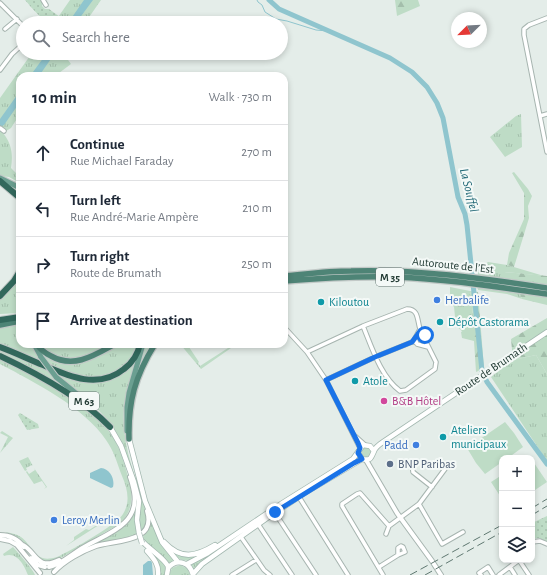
<!DOCTYPE html>
<html lang="en">
<head>
<meta charset="utf-8">
<style>
  :root { --surface:#fff; --page:#f6f6f7; --text:#1f2937; --muted:#747a83; --line:#e0e1e3 }
  body { margin:0; font-family:"Alegreya Sans",sans-serif; background:var(--page); color:var(--text) }
  .controls { position:absolute; right:12px; bottom:12px; display:grid; overflow:hidden; border-radius:8px; box-shadow:0 2px 6px #0003 }
  .controls button { width:36px; height:36px; display:grid; place-items:center; padding:0; border:0; border-bottom:1px solid var(--line); background:var(--surface); color:var(--text); font:20px sans-serif }
  .compass { position:absolute; left:451px; top:12px; width:36px; height:36px; border-radius:50%; background:var(--surface); box-shadow:0 2px 6px #0003; rotate:246deg }
  .stop { position:absolute; width:12px; height:12px; margin:-9px; border:3px solid #1a73e8; border-radius:50%; background:#fff }
  .stop.end { background:#1a73e8; border-color:#fff; box-shadow:0 1px 4px #0008 }
  .list { margin:0; padding:0; list-style:none }
  h2 { display:flex; justify-content:space-between; align-items:center; height:52px; margin:0; padding:0 16px; font-size:17px }
  h2 small { font-size:13px; font-weight:400; color:var(--muted) }
  .list li { display:grid; grid-template-columns:26px 1fr auto; gap:12px; align-items:center; box-sizing:border-box; height:56px; padding:0 16px; border-top:1px solid var(--line) }
  .list b { display:block; font-size:15px; white-space:nowrap }
  .list p { margin:0; font-size:13px; white-space:nowrap; color:var(--muted) }
  .list em { font-size:13px; font-style:normal; color:var(--muted) }
  .icon { flex:none; width:22px; height:22px; fill:none; stroke:currentColor; stroke-width:2; stroke-linecap:round; stroke-linejoin:round }
  .map { position:relative; flex:none; width:547px; height:575px; overflow:hidden }
  .search { position:absolute; background:var(--surface); box-shadow:0 2px 6px #0003; left:16px; top:16px; width:272px; height:44px; display:flex; align-items:center; gap:10px; box-sizing:border-box; padding:0 14px; border-radius:22px; color:var(--muted); font-size:15px }
  .panel { position:absolute; background:var(--surface); box-shadow:0 2px 6px #0003; left:16px; top:72px; width:272px; height:276px; border-radius:12px }
  .map>svg:first-child { display:block }
  .grass { fill:url(#grass-tufts) }
  .forest { fill:url(#forest-firs) }
  .park { fill:url(#park-dots) }
  .pitch { fill:#bedcc6 }
  .water { fill:#8fc5ce }
  .lines { fill:none; stroke-linecap:round; stroke-linejoin:round }
  .stream { stroke:#8fc5ce; stroke-width:1 }
  .river { stroke:#8fc5ce; stroke-width:5 }
  .minor-casing { stroke:#a7b5b0; stroke-width:5.5 }
  .tertiary-casing { stroke:#a7b5b0; stroke-width:6 }
  .secondary-casing { stroke:#a3b8b0; stroke-width:6 }
  .primary-casing { stroke:#c2c9c7; stroke-width:7 }
  .trunk-casing { stroke:#c2c9c7; stroke-width:8 }
  .motorway-casing { stroke:#c2c9c7; stroke-width:8 }
  .minor { stroke:#fff; stroke-width:3.5 }
  .tertiary { stroke:#fff; stroke-width:4 }
  .secondary { stroke:#fff; stroke-width:4.5 }
  .primary { stroke:#6b9f91; stroke-width:5 }
  .trunk { stroke:#4e8476; stroke-width:5.5 }
  .motorway { stroke:#32685c; stroke-width:6 }
  .rail { stroke:#5f7871; stroke-width:1; stroke-dasharray:8 4; stroke-linecap:butt }
  .secondary-bridge-casing { stroke:#a3b8b0; stroke-width:6; stroke-linecap:butt }
  .primary-bridge-casing { stroke:#c2c9c7; stroke-width:7; stroke-linecap:butt }
  .secondary-bridge { stroke:#fff; stroke-width:4.5 }
  .primary-bridge { stroke:#6b9f91; stroke-width:5 }
  .route { stroke:#1a73e8; stroke-width:5 }
  .shop-dot { fill:#3f7fe0; stroke:#f4f9f7; stroke-width:1.5 }
  .culture-dot { fill:#0f9aa8; stroke:#f4f9f7; stroke-width:1.5 }
  .hotel-dot { fill:#d1479c; stroke:#f4f9f7; stroke-width:1.5 }
  .service-dot { fill:#5c6f8a; stroke:#f4f9f7; stroke-width:1.5 }
  .labels { text-anchor:middle; stroke-width:4; stroke-linejoin:round; paint-order:stroke }
  .shield { fill:#f4f9f7; stroke:#627570; stroke-width:1 }
  .shield-label { font-size:11px; font-weight:bold; fill:#243d36 }
  .street-label { font-size:12px; fill:#243d36; stroke:#f4f9f7 }
  .shop-label { font-size:12px; fill:#366cbe; stroke:#f4f9f7; text-anchor:start }
  .culture-label { font-size:12px; fill:#0d838f; stroke:#f4f9f7; text-anchor:start }
  .hotel-label { font-size:12px; fill:#b23c85; stroke:#f4f9f7; text-anchor:start }
  .service-label { font-size:12px; fill:#4e5e75; stroke:#f4f9f7; text-anchor:start }
  .water-label { font-size:13px; font-style:italic; fill:#216876; stroke:#f4f9f7 }
</style>
</head>
<body>
<div class="map">
<svg width="547" height="575" viewBox="0 0 547 575">
  <defs>
    <pattern id="grass-tufts" width="24" height="20" patternUnits="userSpaceOnUse"><rect width="24" height="20" fill="#bedcc6"/><path d="M3 7l-1-3M5 7V3M7 7l1-3M15 17l-1-3M17 17v-4M19 17l1-3" fill="none" stroke="#a3beab"/></pattern>
    <pattern id="forest-firs" width="22" height="20" patternUnits="userSpaceOnUse"><rect width="22" height="20" fill="#bedcc6"/><path d="M5 1l3.5 6h-7zM16 11l3.5 6h-7z" fill="#a3beab"/></pattern>
    <pattern id="park-dots" width="8" height="8" patternUnits="userSpaceOnUse"><rect width="8" height="8" fill="#bedcc6"/><path d="M2 2h.1M6 6h.1" fill="none" stroke="#a3beab" stroke-width="1.8" stroke-linecap="round"/></pattern>
  </defs>
  <rect width="100%" height="100%" fill="#e4ede9"/>
  <path class="grass" d="M70,0H101L85,23H54Z
    M32,53H63L71,64L55,76H20V114L11,128L3,133C12,144 13,155 11,168L20,177V183L9,177L0,176V98Z
    M521,114L522,147L505,157L490,137L516,116Z
    M488,262L507,265L544,276L505,272V278L520,294L522,299L507,294L478,290V270Z
    M20,274V313L0,314V298Z
    M450,287L470,291L474,324L463,332L456,326L454,307L450,302Z
    M20,325V344H31L41,363L0,345V328Z
    M38,344H111C83,360 65,368 38,344Z
    M120,344H138L127,364L105,377L85,379L50,366L41,354C72,374 92,360 120,344Z
    M180,344H187L199,362L198,363L200,366L228,348H231L201,369Z
    M0,350L45,368L65,388L0,354Z
    M536,355L547,374V461L491,377L513,360Z
    M137,358C132,375 126,392 124,409C121,446 137,481 148,515L147,524L141,533C137,522 141,517 139,507C138,496 135,484 133,474C127,453 119,433 105,417C90,400 70,388 55,372L101,381Z
    M0,359C20,367 38,379 56,390C77,403 99,416 113,437C121,450 125,466 129,480C133,496 133,510 121,523L59,559C35,568 35,550 20,539C16,535 10,535 5,532C11,533 16,534 21,537C34,547 34,564 57,557C70,551 118,524 123,514C131,501 127,488 122,476C117,463 114,451 106,440C85,408 34,382 0,364Z
    M2,431L13,438L0,453L8,437L0,433Z
    M361 452a5 5 0 1 1 10 0a5 5 0 1 1-10 0Z
    M28,457L33,466L32,465L26,468L27,470L25,471L19,461Z
    M354,459L355,461L194,570L191,564Z
    M34,468L47,487L44,489L46,487L42,481L34,484L26,472L27,471L29,474L35,470Z
    M136,504L135,525L138,537L99,544L55,569L54,567L82,550L122,528L130,520Z
    M110,513L112,516L110,518L66,546L74,540V537L86,529L89,530L108,518Z
    M151,521H152L175,561L170,564L145,541L143,537L147,530Z
    M13,547C16,550 35,572 35,575H28C24,565 17,551 4,556L3,554Z
    M171,549L175,553H203L189,561C181,560 174,558 171,549Z
    M151,552L165,564V575H159Z
    M180,565L188,569L190,575H169L172,568Z"/>
  <path class="forest" d="M395,0H418L420,6L397,16Z
    M514,172L528,189L532,196L528,206L529,218L514,267L507,265L509,253L524,219V193L512,173Z
    M504,272L547,276V305L522,299L520,294L505,278Z
    M470,291L478,292L484,368L476,372L474,341L462,338L461,332L474,324Z
    M547,318V374L536,355L513,360L511,339Z
    M145,344H153L135,377Z"/>
  <path class="park" d="M25,0H41L43,3L42,6L45,9H49L60,17L56,23C43,23 33,9 25,0Z
    M20,413L38,424L39,428L27,430L18,415Z
    M547,516V542L539,538L532,539V523Z"/>
  <path class="pitch" d="M505,422L514,433L523,447L508,458H502V462L485,474L476,463L467,448Z
    M532,460L547,482L532,492Z
    M502,475V499L491,482Z"/>
  <path class="water" d="M84,0H93L76,23H68Z
    M47,53H55L39,76H30Z
    M20,91V102L4,125L0,127V119Z
    M101,468C110,469 115,479 113,487L111,488L90,478V473Z
    M148,561H151L152,563L153,575H143V565Z"/>
  <g class="lines">
    <path class="stream" d="M257,0L258,2L262,5L265,12L276,19L287,21L316,30L328,31"/>
    <path class="river" d="M269,0L279,9L390,58L412,72L427,87L437,103L443,118L458,197L465,214L467,225L482,371L487,382L547,464"/>
    <defs>
      <path id="minor" d="M43,0L46,5
        M0,3L23,26
        M547,18L529,25L524,29V35L547,152
        M5,29L17,19
        M0,70L12,54L23,44
        M540,116L547,114
        M0,128L4,131
        M284,327L307,352L326,380L360,448
        M415,339L417,344L428,347
        M414,340L420,329
        M307,352L363,326L407,309C419,309 417,320 420,329C421,333 424,334 426,337V342L436,362L435,369L406,390L400,391C381,377 372,348 363,326
        M326,380L375,357L412,342H415
        M355,436L365,445
        M412,463L413,472L432,487
        M299,497L348,575
        M419,504L442,544L463,532
        M275,513L316,575
        M258,524L292,575
        M386,534L389,526
        M241,537L264,570L270,575
        M532,542L540,541L547,544
        M379,567L398,555V548L401,546L403,547L405,552L398,555
        M510,567L515,575
        M232,575L256,560
        M383,575L342,506V504L357,494L360,493L389,526L419,504L445,469V464
        M481,575L479,573L488,567L493,575
        M499,575L519,560L529,575"/>
      <path id="tertiary" d="M366,460L397,513L432,561L441,575
        M0,535C10,535 18,539 24,547
        M0,539L10,541L17,545L40,573
        M23,545C36,552 37,571 59,560
        M31,558L38,565L45,567
        M49,567C61,565 73,553 84,547C106,534 140,525 134,492C133,487 132,482 130,477
        M54,572C64,561 82,551 96,546C115,540 157,543 147,511"/>
      <path id="secondary" d="M110,427L121,446L134,482L139,501L137,520L139,533
        M129,439L145,501L162,542L178,562
        M358,453L362,459C371,461 371,458 374,451C375,448 380,444 383,442L547,332
        M143,542C148,548 169,562 168,568C168,571 167,573 167,575
        M164,542C181,560 195,557 215,545
        M147,551C154,559 159,564 158,575
        M187,564L208,553L281,504L353,459L363,445L370,446L374,451
        M168,568C177,558 190,562 193,575
        M193,574L202,564L267,518L303,494L362,459"/>
      <path id="primary" d="M0,178L20,188
        M34,344L41,357
        M56,377L94,408
        M127,431V407L129,393L143,344"/>
      <path id="trunk" d="M284,276C306,274 328,271 351,271C416,269 482,278 547,288
        M284,281C321,278 359,276 396,277C447,279 497,287 547,294
        M0,325L20,321
        M37,344C40,350 45,353 51,356C74,369 95,355 115,344
        M129,439C128,402 135,376 155,344"/>
      <path id="motorway" d="M0,181L20,198
        M0,296L14,281L20,271
        M0,320L20,317
        M0,347C14,352 28,359 43,365C68,376 98,390 124,369C132,363 138,354 140,344
        M0,356C36,373 82,398 110,427"/>
    </defs>
    <use href="#minor" class="minor-casing"/>
    <use href="#tertiary" class="tertiary-casing"/>
    <use href="#secondary" class="secondary-casing"/>
    <use href="#primary" class="primary-casing"/>
    <use href="#trunk" class="trunk-casing"/>
    <use href="#motorway" class="motorway-casing"/>
    <use href="#minor" class="minor"/>
    <use href="#tertiary" class="tertiary"/>
    <use href="#secondary" class="secondary"/>
    <use href="#primary" class="primary"/>
    <use href="#trunk" class="trunk"/>
    <use href="#motorway" class="motorway"/>
    <path class="rail" d="M532,508L547,499
      M532,515L547,506
      M410,575L502,525
      M425,575L502,532"/>
    <defs>
      <path id="secondary-bridge" d="M139,533L142,543"/>
      <path id="primary-bridge" d="M41,357L56,377"/>
    </defs>
    <use href="#secondary-bridge" class="secondary-bridge-casing"/>
    <use href="#primary-bridge" class="primary-bridge-casing"/>
    <use href="#secondary-bridge" class="secondary-bridge"/>
    <use href="#primary-bridge" class="primary-bridge"/>
  </g>
  <g class="lines">
    <path class="route" d="M275,512L354,463L362,459L358,453L360,448L358,443L326,380L375,357L412,342L418,334L422,333L425,335"/>
  </g>
  <g class="shop-dot">
    <circle cx="437" cy="300" r="4"/>
    <circle cx="416" cy="445" r="4"/>
    <circle cx="54" cy="520" r="4"/>
  </g>
  <g class="culture-dot">
    <circle cx="321" cy="302" r="4"/>
    <circle cx="440" cy="322" r="4"/>
    <circle cx="355" cy="381" r="4"/>
    <circle cx="443" cy="437" r="4"/>
  </g>
  <circle class="hotel-dot" cx="384" cy="401" r="4"/>
  <circle class="service-dot" cx="390" cy="464" r="4"/>
  <g class="labels">
    <g class="shield">
      <rect x="376" y="268" width="28" height="18" rx="3"/>
      <rect x="69" y="392" width="30" height="18" rx="3"/>
    </g>
    <g class="shield-label">
      <text x="390" y="281">M 35</text>
      <text x="84" y="405">M 63</text>
    </g>
    <g class="street-label">
      <text transform="translate(453 265) rotate(6)" y="4">Autoroute de l’Est</text>
      <text transform="translate(491 369) rotate(-34)" y="4">Route de Brumath</text>
    </g>
    <g class="shop-label">
      <text x="445" y="304">Herbalife</text>
      <text x="408" y="449" text-anchor="end">Padd</text>
      <text x="62" y="524">Leroy Merlin</text>
    </g>
    <g class="culture-label">
      <text x="329" y="306">Kiloutou</text>
      <text x="448" y="326">Dépôt Castorama</text>
      <text x="363" y="385">Atole</text>
      <text x="451" y="434">Ateliers<tspan x="451" dy="14">municipaux</tspan></text>
    </g>
    <g class="hotel-label">
      <text x="392" y="405">B&amp;B Hôtel</text>
    </g>
    <g class="service-label">
      <text x="398" y="468">BNP Paribas</text>
    </g>
    <g class="water-label">
      <text transform="translate(470 190) rotate(76)" y="5">La Souffel</text>
    </g>
  </g>
</svg>
<div class="controls">
<button>+</button>
<button>−</button>
<button><svg class="icon" aria-label="layers" viewBox="0 0 24 24"><path d="M12 4l9 5-9 5-9-5zM3 14l9 5 9-5"/></svg></button>
</div>
<svg class="compass" viewBox="-18 -18 36 36"><path d="M0-13l5 13h-10z" fill="#e53935"/><path d="M0 13l5-13h-10z" fill="#747a83"/></svg>
<div class="stop" style="left:425px;top:335px"></div>
<div class="stop end" style="left:275px;top:512px"></div>
<div class="search"><svg class="icon" aria-label="search" viewBox="0 0 24 24"><circle cx="10" cy="10" r="6"/><path d="M15 15l6 6"/></svg>Search here</div>
<section class="panel">
<h2>10 min<small>Walk · 730 m</small></h2>
<ul class="list">
<li><svg class="icon" aria-label="ahead" viewBox="0 0 24 24"><path d="M12 20V5M6 11l6-6 6 6"/></svg><div><b>Continue</b><p>Rue Michael Faraday</p></div><em>270 m</em></li>
<li><svg class="icon" aria-label="left" viewBox="0 0 24 24"><path d="M17 20v-9H6M10 6l-5 5 5 5"/></svg><div><b>Turn left</b><p>Rue André-Marie Ampère</p></div><em>210 m</em></li>
<li><svg class="icon" aria-label="right" viewBox="0 0 24 24"><path d="M7 20v-9h11M14 6l5 5-5 5"/></svg><div><b>Turn right</b><p>Route de Brumath</p></div><em>250 m</em></li>
<li><svg class="icon" aria-label="arrive" viewBox="0 0 24 24"><path d="M6 21V4h12l-3 4 3 4H6"/></svg><div><b>Arrive at destination</b></div></li>
</ul>
</section>
</div>
</body>
</html>
